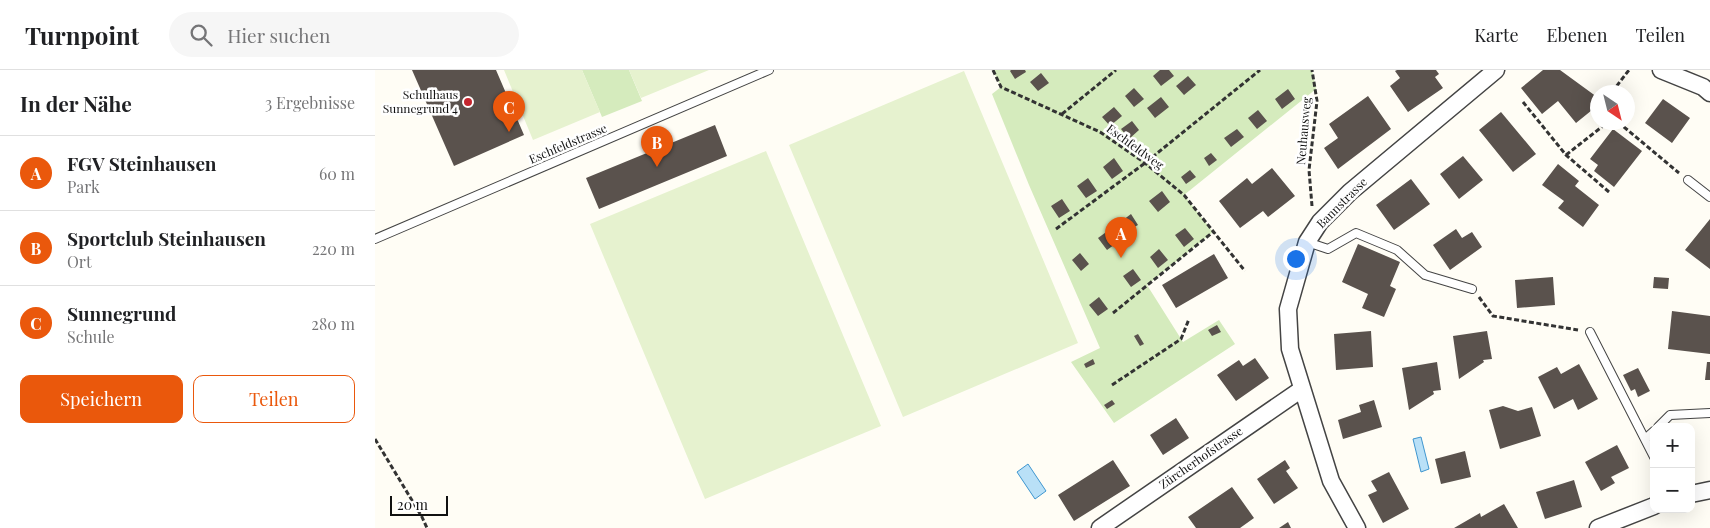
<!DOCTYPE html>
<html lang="de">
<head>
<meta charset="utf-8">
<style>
  :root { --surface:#fff; --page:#f6f6f6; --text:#202124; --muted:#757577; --line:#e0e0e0; --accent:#ea580c }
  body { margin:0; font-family:"Playfair Display",serif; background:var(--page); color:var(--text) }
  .controls { position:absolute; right:15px; bottom:15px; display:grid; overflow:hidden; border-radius:10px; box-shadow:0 5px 20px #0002 }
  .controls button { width:45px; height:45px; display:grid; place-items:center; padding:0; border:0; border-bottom:1px solid var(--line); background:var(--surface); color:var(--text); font:25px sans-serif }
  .compass { position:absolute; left:1215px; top:15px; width:45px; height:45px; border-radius:50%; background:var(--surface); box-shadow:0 5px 20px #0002; rotate:145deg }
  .scale { position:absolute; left:15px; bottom:12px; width:58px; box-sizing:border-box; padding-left:5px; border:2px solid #111; border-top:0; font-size:14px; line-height:18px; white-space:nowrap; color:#111; -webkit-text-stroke:4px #fff; paint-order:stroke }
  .you { position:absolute; left:920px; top:188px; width:18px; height:18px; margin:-12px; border:4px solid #fff; border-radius:50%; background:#1a73e8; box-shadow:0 0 0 8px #1a73e833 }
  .badge { display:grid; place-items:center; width:32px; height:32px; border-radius:50%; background:var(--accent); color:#fff; font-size:16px; font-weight:700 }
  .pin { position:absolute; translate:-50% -41px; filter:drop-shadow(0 1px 2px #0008) }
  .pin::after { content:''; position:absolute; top:26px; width:18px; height:15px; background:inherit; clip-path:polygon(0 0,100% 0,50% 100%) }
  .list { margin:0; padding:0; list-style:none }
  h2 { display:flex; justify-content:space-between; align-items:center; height:65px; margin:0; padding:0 20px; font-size:21px }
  h2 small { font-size:16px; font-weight:400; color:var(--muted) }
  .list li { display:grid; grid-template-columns:32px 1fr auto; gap:15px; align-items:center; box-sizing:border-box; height:75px; padding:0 20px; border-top:1px solid var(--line) }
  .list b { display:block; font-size:19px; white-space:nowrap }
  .list p { margin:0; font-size:16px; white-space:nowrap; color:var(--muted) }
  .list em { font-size:16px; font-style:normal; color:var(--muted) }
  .actions { display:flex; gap:10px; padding:15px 20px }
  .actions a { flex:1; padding:11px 0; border:1px solid var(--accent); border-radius:10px; text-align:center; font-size:18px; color:var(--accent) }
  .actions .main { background:var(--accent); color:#fff }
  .icon { flex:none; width:28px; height:28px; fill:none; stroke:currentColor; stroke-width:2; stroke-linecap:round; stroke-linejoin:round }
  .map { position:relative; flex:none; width:1335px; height:458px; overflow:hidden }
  header { display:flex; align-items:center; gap:30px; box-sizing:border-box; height:70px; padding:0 25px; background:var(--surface); border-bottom:1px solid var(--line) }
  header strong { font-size:24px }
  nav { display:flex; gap:28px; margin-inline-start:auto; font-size:18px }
  .search { width:350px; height:45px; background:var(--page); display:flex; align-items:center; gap:12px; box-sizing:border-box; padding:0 18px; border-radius:28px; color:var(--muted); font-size:19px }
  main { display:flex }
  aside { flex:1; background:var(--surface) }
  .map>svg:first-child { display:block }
  .green { fill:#d5ebbd }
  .pitch { fill:#e6f2cf }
  .water { fill:#b9e0f7; stroke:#3f96cf }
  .building { fill:#5a524d }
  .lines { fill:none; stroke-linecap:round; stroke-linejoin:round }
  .lane-casing { stroke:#444; stroke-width:10 }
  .street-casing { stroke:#444; stroke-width:19 }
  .path { stroke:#333; stroke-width:3; stroke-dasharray:5 2.5; stroke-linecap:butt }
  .lane { stroke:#fff; stroke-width:8 }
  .street { stroke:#fff; stroke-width:16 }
  .poi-dot { fill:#c4262e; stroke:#fff; stroke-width:2 }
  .labels { text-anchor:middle; stroke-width:5; stroke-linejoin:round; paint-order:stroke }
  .poi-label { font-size:12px; fill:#111; stroke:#fff; text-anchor:end }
  .street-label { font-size:12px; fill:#111; stroke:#fff }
</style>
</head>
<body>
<header>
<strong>Turnpoint</strong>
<div class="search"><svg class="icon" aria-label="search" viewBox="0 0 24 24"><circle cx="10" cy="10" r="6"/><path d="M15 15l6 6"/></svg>Hier suchen</div>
<nav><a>Karte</a><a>Ebenen</a><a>Teilen</a></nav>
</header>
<main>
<aside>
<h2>In der Nähe<small>3 Ergebnisse</small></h2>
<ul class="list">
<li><span class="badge">A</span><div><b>FGV Steinhausen</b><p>Park</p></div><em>60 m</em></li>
<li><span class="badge">B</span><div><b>Sportclub Steinhausen</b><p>Ort</p></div><em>220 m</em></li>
<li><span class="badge">C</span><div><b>Sunnegrund</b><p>Schule</p></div><em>280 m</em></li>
</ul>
<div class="actions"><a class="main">Speichern</a><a>Teilen</a></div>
</aside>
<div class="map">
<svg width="1335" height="458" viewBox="0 0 1335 458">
  <rect width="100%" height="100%" fill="#fffdf5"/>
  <path class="green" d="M207,0H254L267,31L227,47Z
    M618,0H937L941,19L809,125L838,162L772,215L808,272L844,250L860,274L739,353L696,292L725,278L654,115L617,24L626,17Z"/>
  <path class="pitch" d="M129,0H207L225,42L158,70Z
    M254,0H334L266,28Z
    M589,1L703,273L528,347L414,75Z
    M391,81L506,356L330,429L215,154Z"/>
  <path class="water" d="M1046,367L1054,399L1046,402L1038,369Z
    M653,394L671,421L660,429L642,402Z"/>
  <path class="building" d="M37,0H121L149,65L79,96Z
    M636,0H650L651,2L640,9L635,1Z
    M785,0H794L799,6L786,16L778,6Z
    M1022,0H1061L1064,4L1060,7L1068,18L1033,42L1015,16L1025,8L1020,1Z
    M1168,0H1185L1222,27V36L1201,53L1183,31L1167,44L1146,18Z
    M666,3L674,13L663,21L655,12Z
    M813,6L821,15L809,25L801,16Z
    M759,18L769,29L759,37L750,26Z
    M913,19L920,29L907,39L900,29Z
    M993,26L1016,59L963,99L949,78L963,68L954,54Z
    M786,27L794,37L780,48L772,38Z
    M1288,29L1315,48L1297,73L1270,53Z
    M739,37L747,46L735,56L727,47Z
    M883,40L892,51L882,59L873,48Z
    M1126,42L1161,84L1138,102L1104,60Z
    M757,51L764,60L754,69L746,59Z
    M340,55L352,86L224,139L211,108Z
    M862,59L869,67L856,77L849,68Z
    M1238,59L1267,81L1239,117L1219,101L1223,95L1215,89Z
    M836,83L842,90L834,96L829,88Z
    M1088,86L1108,110L1084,129L1065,104Z
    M739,88L748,101L737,109L728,97Z
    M1183,94L1204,111L1200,116L1224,135L1208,157L1183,138L1189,131L1167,115Z
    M897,98L920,126L893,147L888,141L865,158L844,131L872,108L877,114Z
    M815,100L821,107L811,114L806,107Z
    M713,108L722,121L711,128L702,116Z
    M1036,109L1055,134L1019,160L1001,135Z
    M787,121L795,132L783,142L774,131Z
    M687,129L695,141L684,148L676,136Z
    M756,144L763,155L754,160L748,150Z
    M1335,149V199L1310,180Z
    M810,158L819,169L809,177L800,165Z
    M1081,159L1087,168L1097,162L1107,177L1075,200L1058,175Z
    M734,160L743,172L732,180L723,168Z
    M983,174L1025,192L1015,216L1021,219L1009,247L987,238L993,224L967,212Z
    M784,179L793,190L783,198L775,187Z
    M705,183L714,194L706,201L697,190Z
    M839,184L853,208L801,238L787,215Z
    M758,199L766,210L756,217L748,206Z
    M1178,207L1180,235L1142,238L1140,210Z
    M1279,207L1294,208L1293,219L1278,218Z
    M724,227L733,239L723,246L714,235Z
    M1297,241L1335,246V284L1293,279Z
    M842,255L846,262L837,266L833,260Z
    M996,261L998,297L961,300L959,264Z
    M1112,261L1117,289L1108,290L1109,292L1084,309L1078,266Z
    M763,264L769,274L765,276L759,266Z
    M880,288L894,308L861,331L842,305L864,290L868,296Z
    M718,289L720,294L711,298L709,294Z
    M1062,292L1066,320L1058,321L1059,324L1034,340L1027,298Z
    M1332,292H1335V310H1330Z
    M1204,294L1223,329L1203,340L1198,329L1179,339L1163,307L1182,297L1186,304Z
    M1263,298L1275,321L1263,327L1260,319L1256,321L1248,305Z
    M737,330L740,334L732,339L729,335Z
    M999,330L1007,357L968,369L963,350L986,342L984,335Z
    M1128,336L1143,341L1157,337L1166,366L1125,379L1114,340Z
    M801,348L814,368L788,385L775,365Z
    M1242,375L1254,398L1236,407L1240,413L1226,421L1210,392Z
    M1090,381L1096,407L1066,414L1060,389Z
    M738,390L755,416L699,451L683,425Z
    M910,390L915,398L911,401L923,418L899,434L882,409Z
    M1014,402L1034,439L1008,453L993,425L1002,421L996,411Z
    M1199,410L1207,437L1170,449L1161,422Z
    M857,417L879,448L865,458H821L813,447Z
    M1129,434L1143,458H1079L1105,443L1106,447Z
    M913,452L916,458H904Z"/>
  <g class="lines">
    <defs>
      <path id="lane" d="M1313,110L1335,127
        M0,169L394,0
        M932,172L953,179L981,163L1022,180L1050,205L1097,219
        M1215,262L1279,387
        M1283,357L1295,345L1335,343
        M1270,369L1279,361"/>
      <path id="street" d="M1286,0L1328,17L1335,23
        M1316,424L1335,420
        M725,458L927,319
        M982,458L956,411L915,279L913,239L932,172L945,152L975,122L1121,0
        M1223,458L1279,436"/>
    </defs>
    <use href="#lane" class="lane-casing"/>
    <use href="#street" class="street-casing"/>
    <path class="path" d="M618,0L626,17L725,62L770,93L809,125L870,201
      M1237,22L1254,0
      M1148,32L1191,85L1234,122
      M687,44L741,0
      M1243,52L1304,103
      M1191,85L1233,52
      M937,136L934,100L942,31L937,0
      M681,159L770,93L885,0
      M1104,227L1118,246L1203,260
      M738,243L838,162
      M737,315L806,269L814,249
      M0,369L47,447L52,458"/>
    <use href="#lane" class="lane"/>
    <use href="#street" class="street"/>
  </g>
  <circle class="poi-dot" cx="93" cy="32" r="5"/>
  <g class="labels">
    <g class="poi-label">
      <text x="83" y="29">Schulhaus<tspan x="83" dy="14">Sunnegrund 4</tspan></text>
    </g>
    <g class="street-label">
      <text transform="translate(929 61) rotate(-85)" y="4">Neuhausweg</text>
      <text transform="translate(193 74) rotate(-23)" y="4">Eschfeldstrasse</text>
      <text transform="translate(760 77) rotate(36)" y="4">Eschfeldweg</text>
      <text transform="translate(967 133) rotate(-45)" y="4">Bannstrasse</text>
      <text transform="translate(826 388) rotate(-35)" y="4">Zürcherhofstrasse</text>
    </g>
  </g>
</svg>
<div class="controls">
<button>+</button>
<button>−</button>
</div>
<svg class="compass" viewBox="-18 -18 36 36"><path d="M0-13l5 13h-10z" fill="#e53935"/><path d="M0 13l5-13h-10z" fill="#757577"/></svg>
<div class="scale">20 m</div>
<div class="you"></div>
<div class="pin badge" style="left:746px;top:188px">A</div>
<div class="pin badge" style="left:282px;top:97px">B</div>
<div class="pin badge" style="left:134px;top:62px">C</div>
</div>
</main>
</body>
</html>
